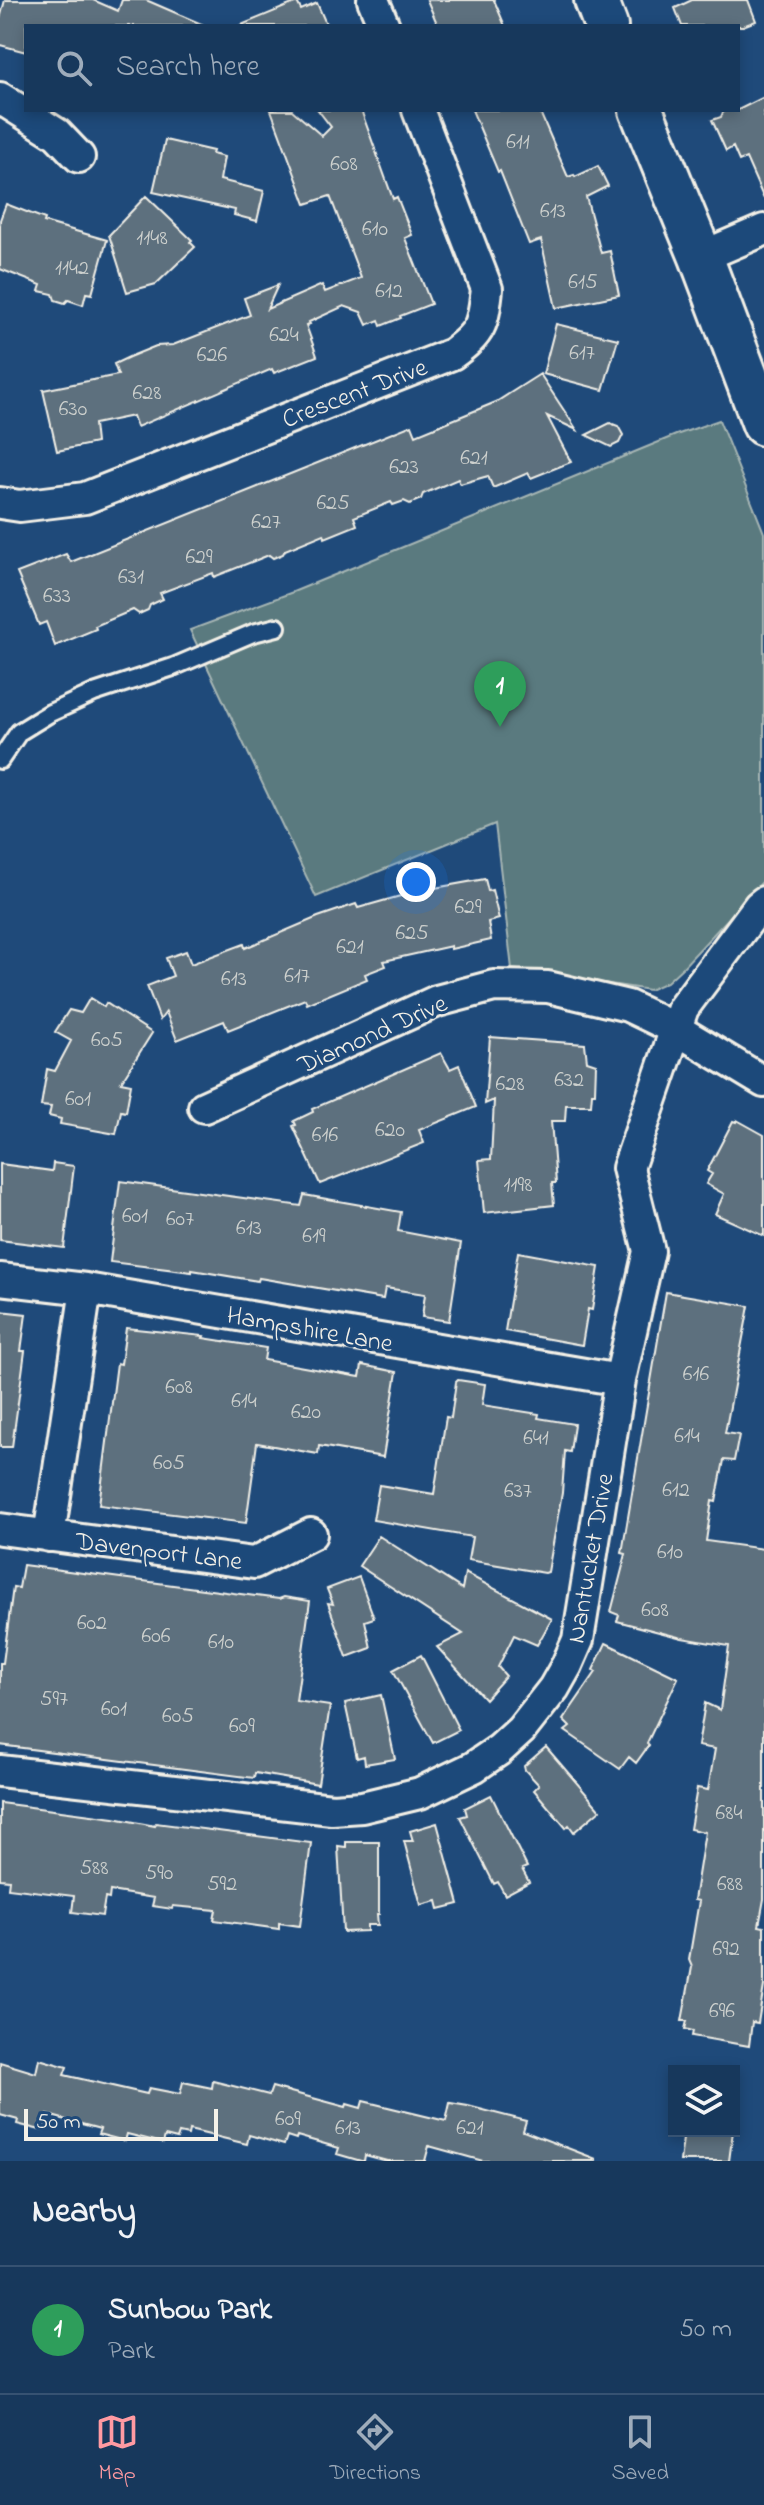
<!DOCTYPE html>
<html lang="en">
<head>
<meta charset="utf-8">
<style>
  :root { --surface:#17385c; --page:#203f62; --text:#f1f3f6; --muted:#9eacbb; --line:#365272; --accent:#ff9aa2 }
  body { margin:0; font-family:"Indie Flower",sans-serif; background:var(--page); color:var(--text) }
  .controls { position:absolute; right:24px; bottom:24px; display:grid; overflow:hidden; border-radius:0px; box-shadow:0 4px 12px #0003 }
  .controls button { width:72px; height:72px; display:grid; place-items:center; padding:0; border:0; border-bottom:2px solid var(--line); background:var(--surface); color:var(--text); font:40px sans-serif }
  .scale { position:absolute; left:24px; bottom:20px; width:194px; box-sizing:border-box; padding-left:8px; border:4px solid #f4f1e8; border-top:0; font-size:22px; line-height:28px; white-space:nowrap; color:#f4f1e8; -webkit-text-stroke:6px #1f4a7a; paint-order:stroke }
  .you { position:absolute; left:416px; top:882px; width:28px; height:28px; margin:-20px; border:6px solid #fff; border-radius:50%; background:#1a73e8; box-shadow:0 0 0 12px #1a73e833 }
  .badge { display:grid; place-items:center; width:52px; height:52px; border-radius:50%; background:var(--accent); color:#fff; font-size:26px; font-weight:700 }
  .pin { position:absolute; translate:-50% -66px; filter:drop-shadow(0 2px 4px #0008) }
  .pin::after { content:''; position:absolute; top:42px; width:28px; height:24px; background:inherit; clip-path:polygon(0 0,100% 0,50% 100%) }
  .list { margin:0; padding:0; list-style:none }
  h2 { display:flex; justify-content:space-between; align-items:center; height:104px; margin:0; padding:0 32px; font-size:34px }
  h2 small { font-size:26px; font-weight:400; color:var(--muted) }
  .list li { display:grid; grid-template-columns:52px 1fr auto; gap:24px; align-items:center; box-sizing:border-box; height:128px; padding:0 32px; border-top:2px solid var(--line) }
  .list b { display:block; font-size:30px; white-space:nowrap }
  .list p { margin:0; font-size:26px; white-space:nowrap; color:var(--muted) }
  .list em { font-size:26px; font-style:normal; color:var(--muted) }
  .icon { flex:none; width:44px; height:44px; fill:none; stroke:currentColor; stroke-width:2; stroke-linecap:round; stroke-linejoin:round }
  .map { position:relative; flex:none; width:764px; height:2161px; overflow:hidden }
  .search { position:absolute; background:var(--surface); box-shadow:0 4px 12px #0003; left:24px; right:24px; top:24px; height:88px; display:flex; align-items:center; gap:20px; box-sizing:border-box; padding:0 28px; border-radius:0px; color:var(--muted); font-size:30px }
  .sheet { height:232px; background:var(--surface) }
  nav { display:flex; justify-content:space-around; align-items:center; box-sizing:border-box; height:112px; border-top:2px solid var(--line); background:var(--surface); font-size:22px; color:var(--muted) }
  nav a { display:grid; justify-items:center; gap:4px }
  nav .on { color:var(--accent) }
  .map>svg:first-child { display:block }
  .green { fill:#5a7a7f; stroke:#a7b6b4; stroke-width:2 }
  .building { fill:#5d707e; stroke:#f4f1e8; stroke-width:2 }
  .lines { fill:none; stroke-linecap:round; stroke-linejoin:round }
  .lane-casing { stroke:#f4f1e8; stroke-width:22 }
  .street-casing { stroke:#f4f1e8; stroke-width:36 }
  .secondary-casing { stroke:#f4f1e8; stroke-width:48 }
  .lane { stroke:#1f4a7a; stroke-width:16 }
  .street { stroke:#1f4a7a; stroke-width:30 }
  .secondary { stroke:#1f4a7a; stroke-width:42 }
  .labels { text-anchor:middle; stroke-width:6; stroke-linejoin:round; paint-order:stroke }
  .number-label { font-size:22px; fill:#ced1ce }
  .street-label { font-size:26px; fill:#f4f1e8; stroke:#1f4a7a }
</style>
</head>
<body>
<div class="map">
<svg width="764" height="2161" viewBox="0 0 764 2161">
  <rect width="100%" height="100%" fill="#1f4a7a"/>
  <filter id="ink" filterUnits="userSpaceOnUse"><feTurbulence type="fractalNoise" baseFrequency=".0125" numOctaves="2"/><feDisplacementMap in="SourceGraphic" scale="16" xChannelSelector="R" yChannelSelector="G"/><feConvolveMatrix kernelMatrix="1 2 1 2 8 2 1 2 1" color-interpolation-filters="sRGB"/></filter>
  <g filter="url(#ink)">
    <path class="green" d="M719,420L764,533V880L683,967L667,982L649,990L512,969L495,824L316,897L190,630L293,592L676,435Z"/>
    <path class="building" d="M5,0H93L118,11L122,0H146L206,26H26V52L0,45V19Z
      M427,0H494L505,26H438Z
      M692,0H748L756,21L743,26H682L675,8Z
      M297,2L301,10L317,3L327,26H239Z
      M764,97V199L746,158L739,161L733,147L726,151L712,120L721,117L724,110H738Z
      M271,110H292L322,136L331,127L318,110H361L393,199L397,197L412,235L405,238L431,304L400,316L401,318L381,326L379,320L367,325L361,312L344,306L309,322L310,324L306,325L317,356L274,373L272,369L137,427L133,416L94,424L96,443L57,451L43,390L118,375L114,364L129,357L156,346L173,345L250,315L244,298L278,285L267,309L322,285L325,292L361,278L330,196L306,204Z
      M472,110H539L568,177L574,175L575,177L598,166L608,186L586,197L601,253L610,251L619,295L556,308L541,240L529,244L500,171L498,172Z
      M165,140L213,151L212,154L224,157L220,180L264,191L257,221L234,215L235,210L153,192Z
      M146,196L192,240L190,242L195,247L156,284L127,292L109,235Z
      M6,204L45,219L44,222L107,240L92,294L86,293L83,305L68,300L65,303L55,300L53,294L39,291L41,285L0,269V220Z
      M556,324L618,339L603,390L543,374Z
      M540,374L577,430L547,416L571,462L531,478L528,473L493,488L488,476L460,484L458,479L423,494L421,499L410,504L404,501L393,505L391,502L354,517L357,525L325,538L324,534L285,550L283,554L273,558L269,555L214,577L213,573L160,593L163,599L150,605L148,610L139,614L133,610L95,626L96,629L55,646L46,622L39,625L17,573L66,554L71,562L412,425L416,435L496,402Z
      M610,423L618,426L623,435L619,443L611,447L586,435Z
      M485,879L488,891L492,890L499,919L488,922L491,940L451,949V946L384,961L386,966L365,974L367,979L307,1004L305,999L228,1030L224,1021L177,1040L166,1012L160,1020L147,986L173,976L166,958L186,951L191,964L244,944L245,948L318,917L356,904L358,908L418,891Z
      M90,998L104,1007L106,1003L152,1033L121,1082L131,1084L126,1112L121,1111L116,1134L60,1124L61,1119L49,1116L51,1107L41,1106L47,1069L55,1071L71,1041L55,1032L69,1010L81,1013Z
      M490,1037L585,1044L587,1061L596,1064L595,1093H592L591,1105H566L565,1121H551L556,1183H552L554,1205L484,1213L479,1160L491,1159L494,1100L485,1104Z
      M441,1053L450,1069L459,1065L476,1107L419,1130L424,1143L320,1184L293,1126L296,1125L294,1121L313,1112L312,1109Z
      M737,1120L764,1135V1236L715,1214L724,1194L706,1184L712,1174L707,1171L733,1121L736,1122Z
      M53,1163L74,1166L64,1248L0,1240V1164L52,1171Z
      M120,1181L301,1206L304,1195L401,1212L398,1231L461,1243L449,1321L422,1317L425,1294L385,1288L383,1299L259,1278L258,1281L192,1270V1272L110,1262Z
      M518,1252L599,1267L592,1310L588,1309L582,1345L505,1331Z
      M666,1292L749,1306L725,1433L739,1435L734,1461L724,1460L716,1502L712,1501L706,1541L764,1549V1899L759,1926L764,1927V1986L758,2023L752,2022L749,2046L692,2036L693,2031L685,2029L687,2021H682L692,1967L689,1960L699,1901L694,1900L705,1832L690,1829L697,1788L708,1790L715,1749L698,1746L705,1703L720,1710L729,1646L682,1638L617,1621L619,1615L611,1612L626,1554L622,1553Z
      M0,1311L26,1314L21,1351H25L12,1447H0Z
      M126,1328L204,1336L203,1338L266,1348L264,1360L360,1377L362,1365L397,1372L383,1457L319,1446L318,1454L257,1443L246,1523L99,1505L117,1363L121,1364Z
      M458,1380L485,1384L482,1405L539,1414L538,1418L574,1424L570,1452L565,1451L562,1493L548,1572L545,1573L468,1560L472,1537L373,1520L379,1485L434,1494L446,1417L451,1418L456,1382Z
      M379,1536L462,1589L465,1573L552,1619L537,1645L514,1635L498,1667L506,1676L485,1699L437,1647L463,1634L359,1566Z
      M23,1565L279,1599L284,1597L310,1601L296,1701L330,1706L318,1784L255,1773L254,1778L0,1745V1663H3L13,1587L19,1588Z
      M359,1577L374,1618L365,1621L371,1648L347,1657L328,1603L333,1604L327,1589Z
      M606,1643L678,1678L647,1743L649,1745L636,1763L629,1757L620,1769L565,1731L570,1727L563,1720L596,1672L593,1670Z
      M421,1655L459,1730L433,1743L393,1670Z
      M381,1695L395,1759L365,1764L364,1756L357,1758L345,1703Z
      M546,1747L600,1810L574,1832L569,1825L566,1828L534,1790L539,1785L525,1770L524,1766Z
      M491,1795L527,1867L522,1869L529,1882L505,1895L498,1882L494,1884L460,1817L467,1815L465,1808Z
      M0,1803L114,1818L155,1826L156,1823L311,1843L300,1926L279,1923V1929L214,1920L216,1910L173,1906L172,1909L152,1906L154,1898L110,1891L109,1899L105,1898L102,1916L72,1912L74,1896L8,1888L9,1880L0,1879Z
      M437,1823L459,1904L439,1909L437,1901L421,1905L404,1841H413L410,1831Z
      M346,1842H379V1914H377L378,1925H367V1931L343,1932L338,1846L346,1847Z
      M39,2059L67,2067L64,2075L147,2094L149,2088L180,2094L183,2082L212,2088L213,2081L269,2095L272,2087L346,2107L347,2104L361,2108L363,2101L446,2121L450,2103L468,2106L526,2121L523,2131L596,2159V2161H483L429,2146L425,2161H387L365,2155L364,2161H361L337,2154L339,2148L297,2136L296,2139L287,2136L284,2145L249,2135L247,2144L189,2130L188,2135L179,2133L177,2139L165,2136L163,2143L127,2134L125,2141L98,2134L100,2129L48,2115L44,2131L17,2124L18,2120L0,2115V2062L36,2073Z
      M684,2131H733L729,2161H680Z"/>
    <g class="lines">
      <defs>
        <path id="lane" d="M0,760L19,732L50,713L94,693L173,667L253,633L277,627"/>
        <path id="street" d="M373,0L384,26
          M0,98L57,134L79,157
          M701,257L764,230
          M0,503L20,506L85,498L452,354C482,332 483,324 487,289L418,110
          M204,1107L437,1001L494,986L548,987L628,1006L676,1029L764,1082
          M0,1279L86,1289L620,1380
          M0,1529L254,1563L311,1534
          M49,1536L86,1289
          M0,1771L332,1809L362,1807L420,1793L474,1767L499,1750L521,1730L554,1688L567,1665L578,1640L620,1380L649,1251L628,1168L683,1008L759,906L764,902"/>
        <path id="secondary" d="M596,0L606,26
          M641,110L701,257L764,424"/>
      </defs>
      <use href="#lane" class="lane-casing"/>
      <use href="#street" class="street-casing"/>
      <use href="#secondary" class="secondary-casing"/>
      <use href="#lane" class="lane"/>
      <use href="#street" class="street"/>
      <use href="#secondary" class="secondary"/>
    </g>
  </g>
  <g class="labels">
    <g class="number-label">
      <text x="518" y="148">611</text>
      <text x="344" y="170">608</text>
      <text x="553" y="217">613</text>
      <text x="375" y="235">610</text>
      <text x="152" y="244">1148</text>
      <text x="72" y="274">1142</text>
      <text x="583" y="288">615</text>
      <text x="389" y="297">612</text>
      <text x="284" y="341">624</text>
      <text x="582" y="359">617</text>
      <text x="212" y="361">626</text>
      <text x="147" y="399">628</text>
      <text x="73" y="415">630</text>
      <text x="474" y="464">621</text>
      <text x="404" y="473">623</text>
      <text x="333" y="509">625</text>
      <text x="266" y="528">627</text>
      <text x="199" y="563">629</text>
      <text x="131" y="583">631</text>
      <text x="57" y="602">633</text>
      <text x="468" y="913">629</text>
      <text x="412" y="939">625</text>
      <text x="350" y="953">621</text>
      <text x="297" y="982">617</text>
      <text x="234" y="985">613</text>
      <text x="107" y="1046">605</text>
      <text x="569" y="1086">632</text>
      <text x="510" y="1090">628</text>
      <text x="78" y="1105">601</text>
      <text x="390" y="1136">620</text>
      <text x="325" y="1141">616</text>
      <text x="518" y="1191">1198</text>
      <text x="135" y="1222">601</text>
      <text x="180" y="1225">607</text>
      <text x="249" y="1234">613</text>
      <text x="314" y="1242">619</text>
      <text x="696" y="1380">616</text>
      <text x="179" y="1393">608</text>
      <text x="244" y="1407">614</text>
      <text x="306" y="1418">620</text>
      <text x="687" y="1442">614</text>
      <text x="536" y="1444">641</text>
      <text x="169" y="1469">605</text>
      <text x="676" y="1496">612</text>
      <text x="518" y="1497">637</text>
      <text x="670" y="1558">610</text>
      <text x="655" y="1616">608</text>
      <text x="92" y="1629">602</text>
      <text x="156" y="1642">606</text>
      <text x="221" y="1648">610</text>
      <text x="54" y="1705">597</text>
      <text x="114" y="1715">601</text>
      <text x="178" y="1722">605</text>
      <text x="242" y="1732">609</text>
      <text x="729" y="1819">684</text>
      <text x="94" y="1874">588</text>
      <text x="159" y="1879">590</text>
      <text x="222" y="1890">592</text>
      <text x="730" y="1890">688</text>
      <text x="726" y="1955">692</text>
      <text x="722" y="2017">696</text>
      <text x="288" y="2125">609</text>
      <text x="348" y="2134">613</text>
      <text x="470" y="2134">621</text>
    </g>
    <g class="street-label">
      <text transform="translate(354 392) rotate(-21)" y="9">Crescent Drive</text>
      <text transform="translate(372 1033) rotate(-24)" y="9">Diamond Drive</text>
      <text transform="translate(310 1328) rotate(10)" y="9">Hampshire Lane</text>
      <text transform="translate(159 1550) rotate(7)" y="9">Davenport Lane</text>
      <text transform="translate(589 1558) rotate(-80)" y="9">Nantucket Drive</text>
    </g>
  </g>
</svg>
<div class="controls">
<button><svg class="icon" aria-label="layers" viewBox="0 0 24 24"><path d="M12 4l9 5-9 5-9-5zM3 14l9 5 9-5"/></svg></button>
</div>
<div class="scale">50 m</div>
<div class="you"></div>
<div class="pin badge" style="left:500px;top:727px;background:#2e9e5b">1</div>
<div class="search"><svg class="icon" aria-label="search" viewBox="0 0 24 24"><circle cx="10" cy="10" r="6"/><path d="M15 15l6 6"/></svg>Search here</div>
</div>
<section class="sheet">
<h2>Nearby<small></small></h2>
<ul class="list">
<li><span class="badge" style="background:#2e9e5b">1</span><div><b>Sunbow Park</b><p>Park</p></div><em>50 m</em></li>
</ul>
</section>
<nav>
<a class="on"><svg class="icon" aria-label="map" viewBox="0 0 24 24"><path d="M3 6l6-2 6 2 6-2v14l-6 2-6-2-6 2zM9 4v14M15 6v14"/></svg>Map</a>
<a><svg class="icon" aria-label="directions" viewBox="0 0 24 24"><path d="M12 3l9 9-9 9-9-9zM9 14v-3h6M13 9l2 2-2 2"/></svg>Directions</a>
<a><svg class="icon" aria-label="saved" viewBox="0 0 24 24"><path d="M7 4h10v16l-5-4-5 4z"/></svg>Saved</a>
</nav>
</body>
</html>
